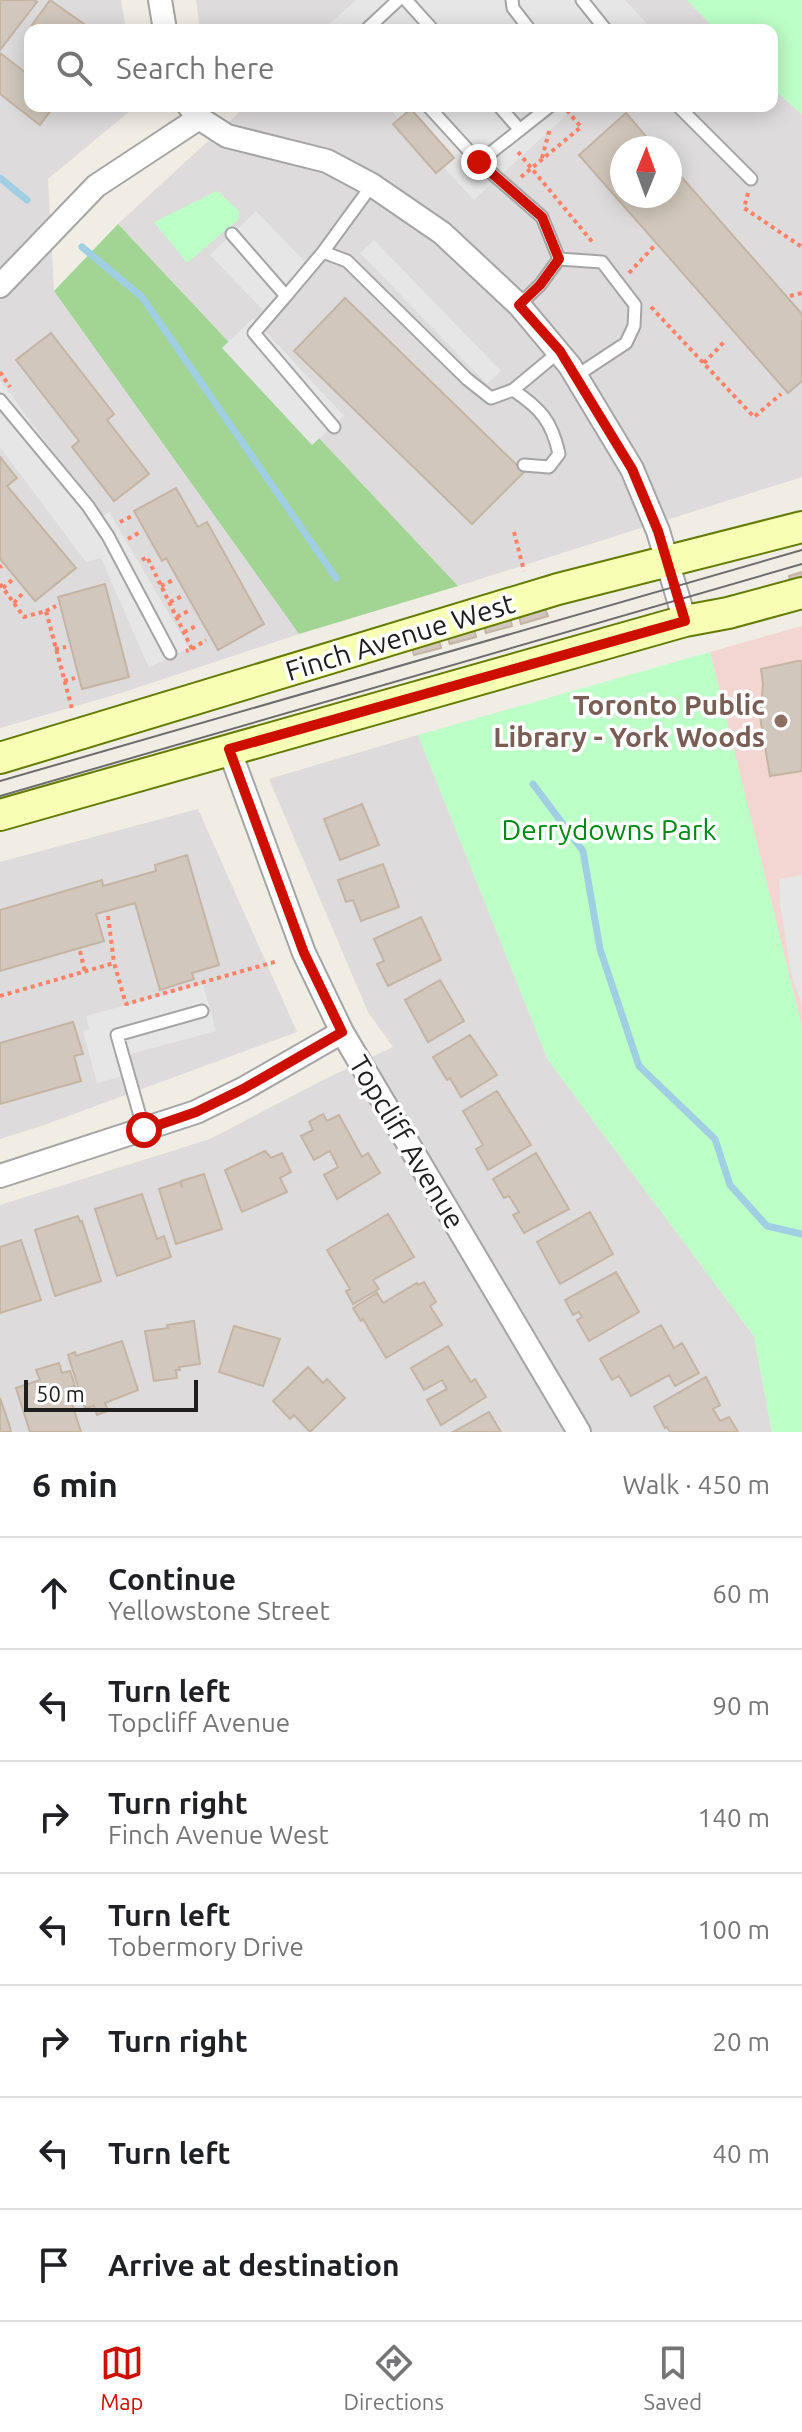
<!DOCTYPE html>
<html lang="en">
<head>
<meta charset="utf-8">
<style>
  :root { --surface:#fff; --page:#f6f6f6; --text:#202124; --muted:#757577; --line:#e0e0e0; --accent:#cd0f00 }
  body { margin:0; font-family:Ubuntu,sans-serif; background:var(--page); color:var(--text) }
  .compass { position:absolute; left:610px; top:136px; width:72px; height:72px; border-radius:50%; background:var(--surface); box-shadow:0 4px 20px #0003; rotate:1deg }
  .scale { position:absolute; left:24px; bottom:20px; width:174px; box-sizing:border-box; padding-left:8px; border:4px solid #1e1e1e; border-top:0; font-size:22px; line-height:28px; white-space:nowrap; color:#1e1e1e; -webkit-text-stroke:6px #fff; paint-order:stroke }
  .stop { position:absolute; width:24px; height:24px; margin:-18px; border:6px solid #cd0f00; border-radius:50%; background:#fff }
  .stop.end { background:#cd0f00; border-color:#fff; box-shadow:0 2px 8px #0008 }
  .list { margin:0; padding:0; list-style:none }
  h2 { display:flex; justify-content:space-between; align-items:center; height:104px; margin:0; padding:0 32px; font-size:34px }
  h2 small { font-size:26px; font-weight:400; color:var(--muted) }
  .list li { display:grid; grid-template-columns:52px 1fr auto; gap:24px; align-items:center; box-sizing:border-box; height:112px; padding:0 32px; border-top:2px solid var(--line) }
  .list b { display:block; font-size:30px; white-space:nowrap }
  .list p { margin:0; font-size:26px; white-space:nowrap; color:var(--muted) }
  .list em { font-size:26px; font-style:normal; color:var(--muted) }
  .icon { flex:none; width:44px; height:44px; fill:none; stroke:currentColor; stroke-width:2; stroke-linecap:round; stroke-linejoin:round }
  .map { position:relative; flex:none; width:802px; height:1432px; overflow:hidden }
  .search { position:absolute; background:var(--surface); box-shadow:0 4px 20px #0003; left:24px; right:24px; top:24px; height:88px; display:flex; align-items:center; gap:20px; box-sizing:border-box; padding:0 28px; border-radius:16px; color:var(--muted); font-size:30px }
  .sheet { height:888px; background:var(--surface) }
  nav { display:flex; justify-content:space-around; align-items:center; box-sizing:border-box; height:112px; border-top:2px solid var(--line); background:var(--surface); font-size:22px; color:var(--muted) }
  nav a { display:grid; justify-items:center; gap:4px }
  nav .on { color:var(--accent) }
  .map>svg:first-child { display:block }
  .residential { fill:#dddbdb; fill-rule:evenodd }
  .commercial { fill:#f3d5d1 }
  .forest { fill:#a2d494 }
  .park { fill:#bcffc7 }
  .parking { fill:#e6e6e6 }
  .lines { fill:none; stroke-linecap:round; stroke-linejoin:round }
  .stream { stroke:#a0cee2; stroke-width:7 }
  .building { fill:#d1c7bc; stroke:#c4b4a4; stroke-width:2 }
  .lane-casing { stroke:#a5a5a5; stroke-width:15 }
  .street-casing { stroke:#a5a5a5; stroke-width:26 }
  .secondary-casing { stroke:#657b00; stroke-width:34 }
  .path { stroke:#ff8166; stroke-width:4; stroke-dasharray:4 4; stroke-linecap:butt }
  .lane { stroke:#fff; stroke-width:11 }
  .street { stroke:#fff; stroke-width:22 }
  .secondary { stroke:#f6ffb3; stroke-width:30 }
  .tram { stroke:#6c6c6c; stroke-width:2 }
  .route { stroke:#cd0f00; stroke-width:10 }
  .education-dot { fill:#8d6e63; stroke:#fff; stroke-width:3 }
  .labels { text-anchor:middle; stroke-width:7; stroke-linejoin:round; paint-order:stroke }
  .street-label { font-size:28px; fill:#1e1e1e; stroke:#fff }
  .education-label { font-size:28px; font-weight:bold; fill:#785e54; stroke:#fff; text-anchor:end }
  .park-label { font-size:28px; fill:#018816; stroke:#fff }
</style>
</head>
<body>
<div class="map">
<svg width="802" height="1432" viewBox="0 0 802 1432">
  <rect width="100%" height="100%" fill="#f0ede4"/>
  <path class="residential" d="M0,0H121L126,30H30V106H136L48,179L54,291L299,634L121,693L0,728Z
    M196,0H687L716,30H200Z
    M772,88L802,114V477L458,586L118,224L246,106H772ZM622,148H670V196H622Z
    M418,735L548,1060L754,1336L772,1432H0V1205L210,1139L327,1078L393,1047L368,1012L269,779Z
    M198,809L297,1032L44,1125L0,1139V862Z"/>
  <path class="commercial" d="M802,626V1027L710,652Z"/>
  <path class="forest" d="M118,224L458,586L299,634L54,291Z"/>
  <path class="park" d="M687,0H802V114L772,88V30H716Z
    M217,191L239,211V219L187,263L154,222Z
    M710,652L802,1027V1432H772L754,1336L548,1060L418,735Z"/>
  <path class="parking" d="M356,0H625L653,30H323Z
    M387,106H576L474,200Z
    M256,211L309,266L263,310L210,255Z
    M374,240L501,371L487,384L360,253Z
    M253,318L344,416L312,445L222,348Z
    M0,380L101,517L109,512L189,648L149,668L101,558L86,562L0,447Z
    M802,875V1005L791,974L780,904L779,879Z
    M203,984L216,1031L127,1055L132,1074L97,1083L83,1031L89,1029L86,1016Z"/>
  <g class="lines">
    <path class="stream" d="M0,178L27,200
      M82,247L142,297L336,578
      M533,784L583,851L600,949L639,1066L715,1139L730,1185L767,1226L802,1234"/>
  </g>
  <path class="building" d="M0,0H34L37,2L0,50Z
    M50,0L87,26L84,30H38L32,25Z
    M0,53L30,76V106H54L40,125L0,94Z
    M411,109L454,158L436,173L393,124Z
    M626,113L656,148H622V196H670V164L802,314V381L788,393L579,155Z
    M345,298L524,472L472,524L294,351Z
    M51,333L114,414L107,420L149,474L114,501L72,447L79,441L16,360Z
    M0,457L17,478L7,486L76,568L35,601L0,559Z
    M176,488L198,527L207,522L264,624L218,650L166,558L162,561L134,511Z
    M802,572V581L791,584L789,576Z
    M105,584L129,677L82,689L58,597Z
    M545,609L548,616L521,624L519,617Z
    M510,618L512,626L486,633L484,626Z
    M474,629L476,637L450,644L447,637Z
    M439,640L441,648L414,655L412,648Z
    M798,661H802V771L770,776L760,717L763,684L761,669Z
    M362,804L379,845L340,860L324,819Z
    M187,855L219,965L192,973L194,979L160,990L135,903L96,914L104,941L0,971V910L102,880L103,886L156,871L155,865Z
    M383,864L399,907L361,921L353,900L346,902L338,880Z
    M421,917L441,960L388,986L377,964L384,961L374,939Z
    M440,980L464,1021L428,1042L405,1000Z
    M73,1022L83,1054L74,1056L81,1081L0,1104V1043Z
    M470,1035L497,1075L461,1097L450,1078L447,1080L433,1057Z
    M497,1091L531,1145L488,1170L476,1149L483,1145L463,1111Z
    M323,1114L327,1121L339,1115L362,1157L368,1153L380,1173L337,1199L324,1175L338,1167L330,1151L314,1160L301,1136L313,1130L309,1122Z
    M265,1151L271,1158L282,1153L291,1172L280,1178L287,1192L242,1212L225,1170Z
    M536,1153L569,1209L524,1233L513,1215L519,1212L509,1196L504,1198L493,1179Z
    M204,1174L222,1229L176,1244L159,1189L180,1182L182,1188L181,1181Z
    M142,1194L157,1239L164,1236L171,1257L117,1276L95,1209Z
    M590,1212L613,1254L560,1284L537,1242Z
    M388,1214L414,1257L373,1280L379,1289L353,1304L346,1291L350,1289L327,1250Z
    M78,1216L80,1222L82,1221L101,1281L55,1296L35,1230Z
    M21,1240L41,1300L0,1313V1247Z
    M616,1272L639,1312L589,1341L577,1320L582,1317L579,1312L573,1315L565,1300Z
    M424,1282L436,1302L430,1306L442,1325L386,1358L363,1319L361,1321L353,1308L377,1293L383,1303L417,1283L418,1285Z
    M194,1321L200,1364L179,1367L180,1370H176L177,1378L154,1381L145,1331L168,1328L167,1325Z
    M661,1325L674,1348L682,1343L699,1373L675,1386L669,1375L631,1396L619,1376L612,1380L600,1359Z
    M234,1326L280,1339L263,1386L219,1372Z
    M122,1341L138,1390L105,1403L108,1411L97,1415L94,1406L85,1408L68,1355L75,1352L76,1356Z
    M448,1346L471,1382L475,1379L486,1397L441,1425L427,1400L447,1389L442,1380L424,1390L411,1368Z
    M59,1363L62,1373L70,1371L75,1386L67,1388L81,1432H30L16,1388L40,1380L36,1370Z
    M308,1367L323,1383L327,1379L345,1398L310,1432L294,1415L290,1419L273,1401Z
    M706,1377L720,1405L713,1409L720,1421L729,1417L738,1432H670L667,1427L665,1428L654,1407Z
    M0,1398L9,1424L11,1432H0Z
    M489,1412L501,1432H453Z"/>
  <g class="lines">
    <defs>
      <path id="lane" d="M406,0L433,30
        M512,0L513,8L530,30
        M582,0L606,30
        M366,30L398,0
        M428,106L479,162L542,217L559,259L540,285L519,305
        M499,106L520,130
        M678,106L751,179
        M479,162L550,106
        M232,234L286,296L323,252L372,185
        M323,252L347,261L467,379L491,398L513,390C540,408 552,421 559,454L549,467L524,465
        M559,259L602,262L635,305L634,326L626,343L576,376
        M286,296L254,333L334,427
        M513,390L560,351
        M0,400L88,506L108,536L170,653
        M144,1130L117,1035L202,1011"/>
      <path id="street" d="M160,0L165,30
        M189,106L199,118L227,136L327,161L372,185L442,233L519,305L570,366L632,469L658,531L685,621
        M0,286L96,186L199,118
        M229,749L304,953L342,1032L579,1432
        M0,1176L196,1112L243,1089L342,1032"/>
      <path id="secondary" d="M0,758L558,589L802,527
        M0,815L685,621L728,613L802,593"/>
    </defs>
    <use href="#lane" class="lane-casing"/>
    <use href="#street" class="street-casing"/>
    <use href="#secondary" class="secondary-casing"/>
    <path class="path" d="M518,152L594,244
      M542,158L550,128
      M521,177L581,127L565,108
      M748,193L744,208L802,247
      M629,273L656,244
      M790,296L802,293
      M651,307L754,417L781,394
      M704,363L724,342
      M0,372L10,387
      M120,522L132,516
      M514,532L524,571
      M128,539L142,531
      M142,560L147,557L192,649L186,651
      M0,567L2,566
      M0,584L24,617L46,611L72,709
      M161,586L173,580
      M3,588L13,579
      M170,602L182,596
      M14,603L22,594
      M46,611L56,606
      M177,617L190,610
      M184,632L198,625
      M55,649L66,647
      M192,649L206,640
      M64,681L75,678
      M108,916L114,963
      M80,951L85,972
      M0,996L114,963L126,1004L278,961"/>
    <use href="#lane" class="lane"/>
    <use href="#street" class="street"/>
    <use href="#secondary" class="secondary"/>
    <path class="tram" d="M0,781L802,550
      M0,796L802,564"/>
  </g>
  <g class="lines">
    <path class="route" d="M144,1130L196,1112L243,1089L342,1032L304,953L229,749L685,621L658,531L632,469L560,351L519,305L540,285L559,259L542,217L479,162"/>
  </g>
  <circle class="education-dot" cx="781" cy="721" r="8"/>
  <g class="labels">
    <g class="street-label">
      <text transform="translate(400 637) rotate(-17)" y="10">Finch Avenue West</text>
      <text transform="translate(407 1142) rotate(59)" y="10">Topcliff Avenue</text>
    </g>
    <g class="education-label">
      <text x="765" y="715">Toronto Public<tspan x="765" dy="32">Library - York Woods</tspan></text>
    </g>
    <g class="park-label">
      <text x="609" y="840">Derrydowns Park</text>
    </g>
  </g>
</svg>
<svg class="compass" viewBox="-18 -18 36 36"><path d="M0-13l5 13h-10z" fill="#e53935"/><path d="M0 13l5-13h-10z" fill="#757577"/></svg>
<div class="scale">50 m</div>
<div class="stop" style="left:144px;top:1130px"></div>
<div class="stop end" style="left:479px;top:162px"></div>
<div class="search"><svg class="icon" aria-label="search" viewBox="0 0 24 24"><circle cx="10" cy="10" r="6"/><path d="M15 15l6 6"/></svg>Search here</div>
</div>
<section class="sheet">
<h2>6 min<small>Walk · 450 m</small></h2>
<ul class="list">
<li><svg class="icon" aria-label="ahead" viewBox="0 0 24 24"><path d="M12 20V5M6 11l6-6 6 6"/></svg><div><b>Continue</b><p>Yellowstone Street</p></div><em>60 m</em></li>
<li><svg class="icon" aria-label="left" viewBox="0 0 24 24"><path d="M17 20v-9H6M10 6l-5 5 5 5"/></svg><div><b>Turn left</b><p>Topcliff Avenue</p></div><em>90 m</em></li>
<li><svg class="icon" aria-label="right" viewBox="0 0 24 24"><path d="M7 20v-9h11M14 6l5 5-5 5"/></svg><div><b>Turn right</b><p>Finch Avenue West</p></div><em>140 m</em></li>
<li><svg class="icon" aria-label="left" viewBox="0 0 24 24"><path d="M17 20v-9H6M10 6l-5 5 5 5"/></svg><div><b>Turn left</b><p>Tobermory Drive</p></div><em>100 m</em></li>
<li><svg class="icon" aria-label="right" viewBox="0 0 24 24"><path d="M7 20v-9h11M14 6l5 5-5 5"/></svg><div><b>Turn right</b></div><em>20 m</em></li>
<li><svg class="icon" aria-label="left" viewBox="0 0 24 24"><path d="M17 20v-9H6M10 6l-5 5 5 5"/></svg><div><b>Turn left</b></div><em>40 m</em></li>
<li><svg class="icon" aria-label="arrive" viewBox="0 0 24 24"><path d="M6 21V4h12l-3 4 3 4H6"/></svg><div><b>Arrive at destination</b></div></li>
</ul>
</section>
<nav>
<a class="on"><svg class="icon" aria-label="map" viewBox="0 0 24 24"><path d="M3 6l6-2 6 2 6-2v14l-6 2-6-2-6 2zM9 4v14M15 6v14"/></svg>Map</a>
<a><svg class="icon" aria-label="directions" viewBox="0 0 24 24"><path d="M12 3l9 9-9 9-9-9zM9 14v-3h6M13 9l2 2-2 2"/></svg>Directions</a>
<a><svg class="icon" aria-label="saved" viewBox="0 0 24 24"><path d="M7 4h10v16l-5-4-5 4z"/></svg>Saved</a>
</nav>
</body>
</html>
